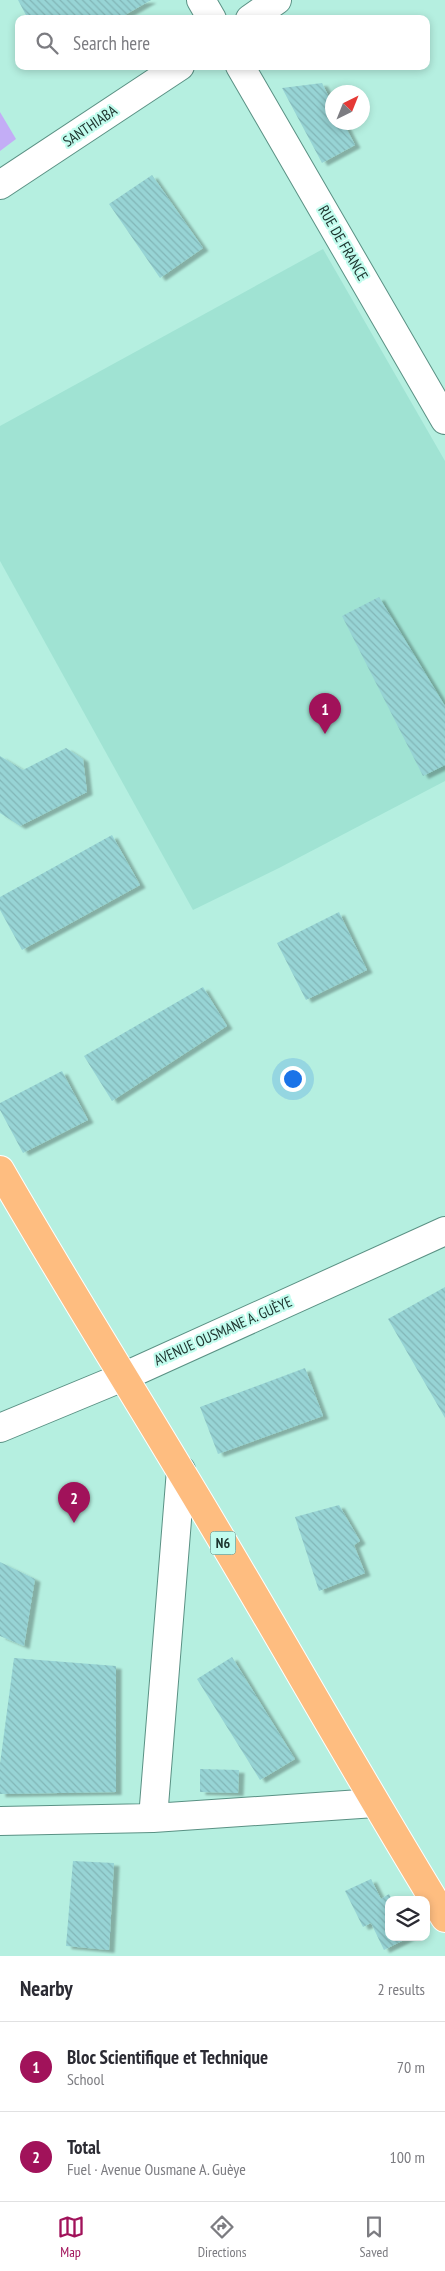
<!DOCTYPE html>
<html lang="en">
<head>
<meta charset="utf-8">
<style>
  :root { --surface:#fff; --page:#f2f2f3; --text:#2b2b33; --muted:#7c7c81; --line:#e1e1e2; --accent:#a1125a }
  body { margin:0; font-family:"PT Sans Narrow",sans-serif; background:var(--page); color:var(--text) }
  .controls { position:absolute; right:15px; bottom:15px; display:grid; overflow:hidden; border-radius:10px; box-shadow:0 2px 8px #0003 }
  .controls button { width:45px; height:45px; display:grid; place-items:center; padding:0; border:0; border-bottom:1px solid var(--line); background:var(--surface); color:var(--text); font:25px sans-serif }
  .compass { position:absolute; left:325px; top:85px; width:45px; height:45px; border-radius:50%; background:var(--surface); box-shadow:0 2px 8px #0003; rotate:43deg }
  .you { position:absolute; left:292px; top:1078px; width:18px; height:18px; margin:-12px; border:4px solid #fff; border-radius:50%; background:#1a73e8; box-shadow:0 0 0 8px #1a73e833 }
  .badge { display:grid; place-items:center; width:32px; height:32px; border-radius:50%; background:var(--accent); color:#fff; font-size:16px; font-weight:700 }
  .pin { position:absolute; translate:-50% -41px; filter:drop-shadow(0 1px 2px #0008) }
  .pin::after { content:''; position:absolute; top:26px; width:18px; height:15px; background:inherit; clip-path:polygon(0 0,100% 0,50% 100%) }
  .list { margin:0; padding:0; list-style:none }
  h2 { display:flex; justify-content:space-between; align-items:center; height:65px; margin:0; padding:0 20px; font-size:21px }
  h2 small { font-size:16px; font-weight:400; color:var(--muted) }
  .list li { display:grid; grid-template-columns:32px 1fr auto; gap:15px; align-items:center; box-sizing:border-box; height:90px; padding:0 20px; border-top:1px solid var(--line) }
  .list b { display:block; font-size:19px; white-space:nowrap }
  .list p { margin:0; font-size:16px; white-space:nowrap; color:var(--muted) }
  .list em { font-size:16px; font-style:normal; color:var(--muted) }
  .icon { flex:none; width:28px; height:28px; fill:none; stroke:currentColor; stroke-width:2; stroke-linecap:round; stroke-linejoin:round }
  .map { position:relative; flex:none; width:445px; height:1956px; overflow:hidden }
  .search { position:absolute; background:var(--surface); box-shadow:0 2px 8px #0003; left:15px; right:15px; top:15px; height:55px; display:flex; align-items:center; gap:12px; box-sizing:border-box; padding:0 18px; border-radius:10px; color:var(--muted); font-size:19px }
  .sheet { height:245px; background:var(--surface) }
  nav { display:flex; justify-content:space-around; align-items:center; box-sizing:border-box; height:70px; border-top:1px solid var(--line); background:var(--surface); font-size:14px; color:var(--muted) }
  nav a { display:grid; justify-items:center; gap:2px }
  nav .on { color:var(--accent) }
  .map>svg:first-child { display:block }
  .built { fill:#a0e3d3 }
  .park { fill:#c3adf6 }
  .building { fill:url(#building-back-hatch); filter:url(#shadow) }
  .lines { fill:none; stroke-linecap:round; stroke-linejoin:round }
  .minor-casing { stroke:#5a9184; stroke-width:30 }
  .tertiary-casing { stroke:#5a9184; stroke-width:30 }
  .primary-casing { stroke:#fff; stroke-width:30 }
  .minor { stroke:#fff; stroke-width:28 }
  .tertiary { stroke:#fff; stroke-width:28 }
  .primary { stroke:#febd80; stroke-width:28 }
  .labels { text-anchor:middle; stroke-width:4.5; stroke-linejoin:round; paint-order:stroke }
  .shield { fill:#c2fcee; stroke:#4d6f66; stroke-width:1 }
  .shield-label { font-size:14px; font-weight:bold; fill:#1b322c }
  .street-label { font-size:15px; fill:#1b322c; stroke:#c2fcee }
</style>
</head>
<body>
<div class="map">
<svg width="445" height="1956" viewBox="0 0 445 1956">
  <defs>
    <pattern id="building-back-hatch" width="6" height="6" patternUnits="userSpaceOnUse" patternTransform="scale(1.25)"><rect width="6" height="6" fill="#97d4d5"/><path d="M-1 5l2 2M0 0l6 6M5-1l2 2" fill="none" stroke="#82b6b7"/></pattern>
    <filter id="shadow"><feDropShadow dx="5.5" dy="3" stdDeviation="1" flood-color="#0004"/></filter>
  </defs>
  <rect width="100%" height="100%" fill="#b5efe0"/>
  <path class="built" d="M323,249L445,461V781L279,868L193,910L0,561V426Z"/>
  <path class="park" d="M0,112L16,139L0,151Z"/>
  <path class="building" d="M18,0H151L118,19H28Z
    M322,83L332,103V122H343L355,145L322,163L282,88Z
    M152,175L203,248L160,278L109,204Z
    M379,597L445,706V765L423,776L342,616Z
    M66,748L83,759L87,792L20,826L0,813V756L23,770Z
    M112,835L140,885L22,950L0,910V897Z
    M339,912L367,970L306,1000L277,943Z
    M203,987L227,1026L112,1101L84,1056Z
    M62,1071L88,1120L23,1153L0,1110V1103Z
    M445,1287V1418L388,1319Z
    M305,1368L323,1416L218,1454L200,1407Z
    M339,1505L360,1541L354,1545L365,1573L319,1591L295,1517Z
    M0,1562L35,1579L24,1646L0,1636Z
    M232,1657L295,1759L260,1780L197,1679Z
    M14,1658L116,1666V1792L0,1794V1764Z
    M200,1769L239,1770L238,1793L200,1792Z
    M73,1861L114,1863L109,1950L66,1946Z
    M371,1879L381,1899L389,1894L392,1900H389V1937H410L384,1950L371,1923L363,1927L345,1891Z"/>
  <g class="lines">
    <defs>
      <path id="minor" d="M201,0L212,19
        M250,19L277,0
        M240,66L445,420
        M0,185L180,66
        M153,1818L181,1470
        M0,1821L153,1818L375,1803"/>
      <path id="tertiary" d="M0,1428L123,1377L445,1231"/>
      <path id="primary" d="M0,1170C58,1271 120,1370 180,1470C270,1618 354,1770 445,1918"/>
    </defs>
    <use href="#minor" class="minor-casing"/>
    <use href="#tertiary" class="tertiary-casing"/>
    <use href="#primary" class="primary-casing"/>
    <use href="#minor" class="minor"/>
    <use href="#tertiary" class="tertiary"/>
    <use href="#primary" class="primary"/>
  </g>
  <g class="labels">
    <rect class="shield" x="210.5" y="1531.5" width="25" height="23" rx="4"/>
    <g class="shield-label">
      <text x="223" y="1548">N6</text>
    </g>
    <g class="street-label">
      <text transform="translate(90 126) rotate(-34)" y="5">SANTHIABA</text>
      <text transform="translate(343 243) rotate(60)" y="5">RUE DE FRANCE</text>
      <text transform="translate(223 1331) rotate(-24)" y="5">AVENUE OUSMANE A. GUÈYE</text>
    </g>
  </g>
</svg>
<div class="controls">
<button><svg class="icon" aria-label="layers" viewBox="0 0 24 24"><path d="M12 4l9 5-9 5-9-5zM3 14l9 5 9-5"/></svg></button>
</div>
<svg class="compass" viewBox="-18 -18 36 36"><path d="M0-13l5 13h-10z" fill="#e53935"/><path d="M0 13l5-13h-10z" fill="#7c7c81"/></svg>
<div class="you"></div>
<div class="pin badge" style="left:325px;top:734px">1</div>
<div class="pin badge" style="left:74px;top:1523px">2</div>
<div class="search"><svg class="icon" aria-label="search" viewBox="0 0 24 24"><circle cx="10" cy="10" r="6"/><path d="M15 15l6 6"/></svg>Search here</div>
</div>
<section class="sheet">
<h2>Nearby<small>2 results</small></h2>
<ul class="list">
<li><span class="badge">1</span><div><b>Bloc Scientifique et Technique</b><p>School</p></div><em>70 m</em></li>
<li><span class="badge">2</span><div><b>Total</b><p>Fuel · Avenue Ousmane A. Guèye</p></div><em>100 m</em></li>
</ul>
</section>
<nav>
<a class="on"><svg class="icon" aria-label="map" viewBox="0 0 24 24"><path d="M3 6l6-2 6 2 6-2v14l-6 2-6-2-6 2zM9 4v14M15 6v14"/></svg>Map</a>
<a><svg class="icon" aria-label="directions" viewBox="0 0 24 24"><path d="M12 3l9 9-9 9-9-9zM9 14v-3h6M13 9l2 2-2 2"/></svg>Directions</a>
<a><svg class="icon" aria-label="saved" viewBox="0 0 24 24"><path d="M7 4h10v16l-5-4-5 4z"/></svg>Saved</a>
</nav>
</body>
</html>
